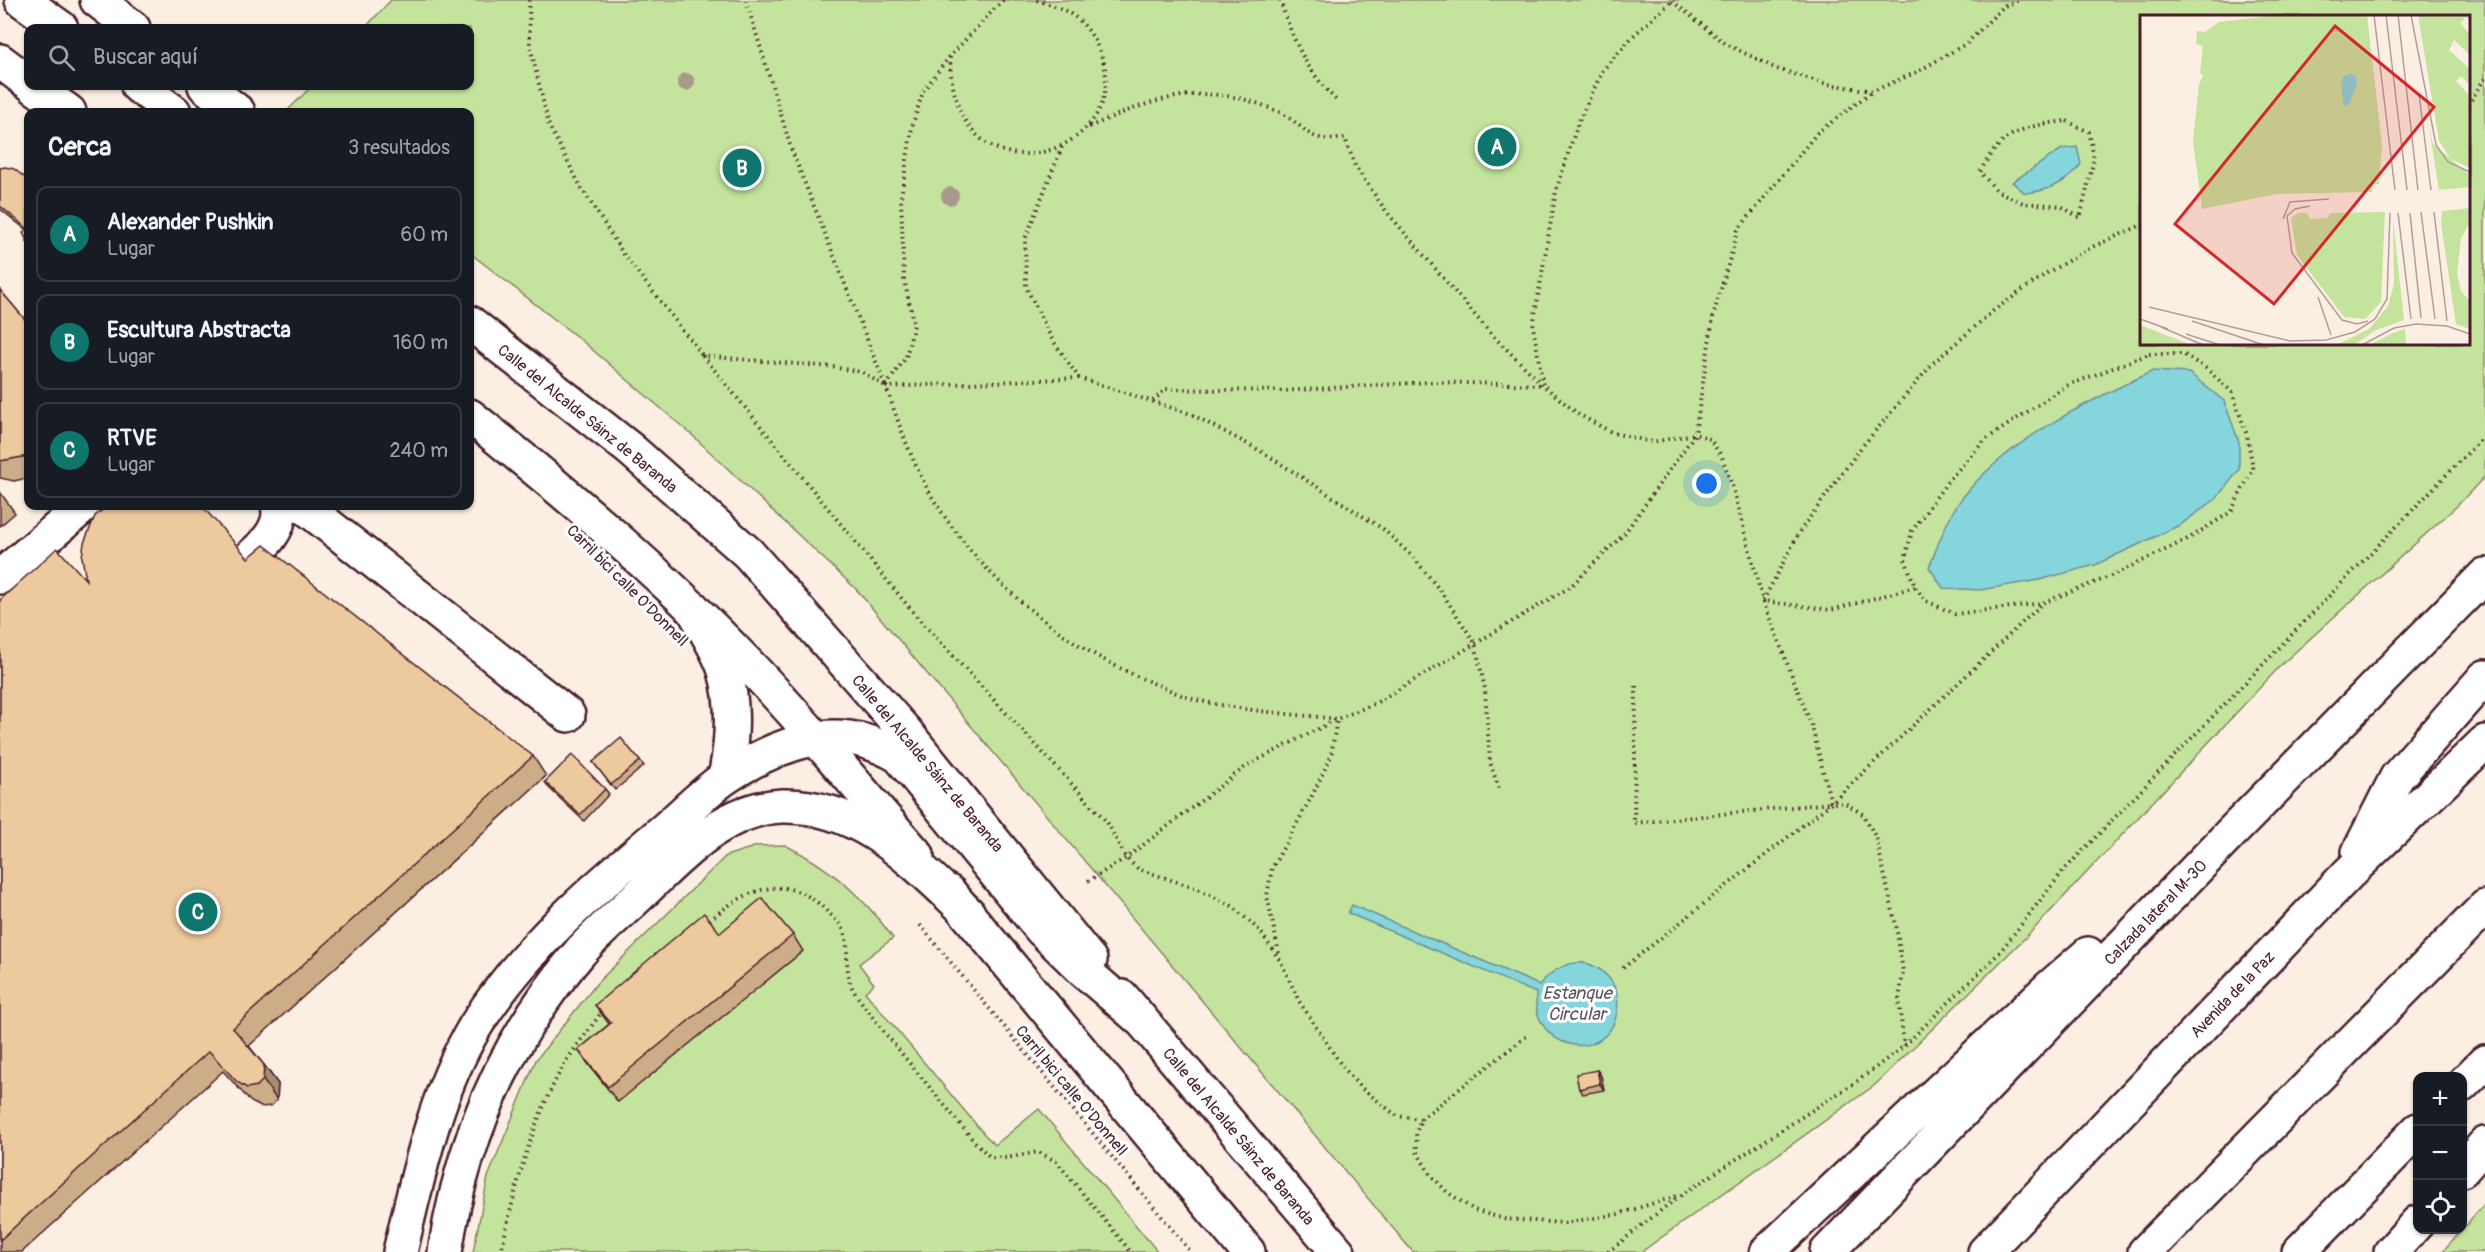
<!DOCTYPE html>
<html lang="es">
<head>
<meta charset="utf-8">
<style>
  :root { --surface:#171b24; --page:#242831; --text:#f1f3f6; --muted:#9ea1a6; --line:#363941; --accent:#0f766e }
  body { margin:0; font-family:Pangolin,sans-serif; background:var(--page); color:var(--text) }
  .controls { position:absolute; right:18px; bottom:18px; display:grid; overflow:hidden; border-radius:12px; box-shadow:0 2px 4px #0004 }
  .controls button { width:54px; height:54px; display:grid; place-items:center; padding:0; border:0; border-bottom:2px solid var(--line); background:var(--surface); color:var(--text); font:30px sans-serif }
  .you { position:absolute; left:1707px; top:484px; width:21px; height:21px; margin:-15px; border:4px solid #fff; border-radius:50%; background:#1a73e8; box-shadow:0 0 0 9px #1a73e833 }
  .badge { display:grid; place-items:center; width:39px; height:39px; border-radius:50%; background:var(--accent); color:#fff; font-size:20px; font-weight:700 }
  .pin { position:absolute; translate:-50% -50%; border:3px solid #fff; box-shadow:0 2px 6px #0006 }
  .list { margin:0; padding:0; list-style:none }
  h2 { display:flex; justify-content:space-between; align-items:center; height:78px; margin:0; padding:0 24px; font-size:26px }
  h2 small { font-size:20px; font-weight:400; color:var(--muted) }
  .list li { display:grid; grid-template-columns:39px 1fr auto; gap:18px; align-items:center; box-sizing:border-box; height:96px; margin:0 12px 12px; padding:0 12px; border:2px solid var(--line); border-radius:12px }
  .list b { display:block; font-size:22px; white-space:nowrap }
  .list p { margin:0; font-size:20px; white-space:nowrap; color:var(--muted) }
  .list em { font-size:20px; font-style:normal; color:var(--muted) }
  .icon { flex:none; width:33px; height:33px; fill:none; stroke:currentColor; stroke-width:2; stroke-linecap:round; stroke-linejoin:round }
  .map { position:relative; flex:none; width:2485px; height:1252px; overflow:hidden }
  .search { position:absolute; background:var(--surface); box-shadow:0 2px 4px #0004; left:24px; top:24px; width:450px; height:66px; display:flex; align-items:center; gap:15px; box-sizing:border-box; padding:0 21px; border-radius:12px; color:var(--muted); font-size:22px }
  .panel { position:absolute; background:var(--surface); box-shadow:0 2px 4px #0004; left:24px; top:108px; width:450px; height:402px; border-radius:12px }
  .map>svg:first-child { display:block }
  .green { fill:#c4e49d; stroke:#878264; stroke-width:1.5; fill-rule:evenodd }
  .water { fill:#84d6dc; stroke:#6d8d95; stroke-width:1.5 }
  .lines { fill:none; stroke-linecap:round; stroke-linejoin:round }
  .minor-casing { stroke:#4a1f2b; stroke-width:38 }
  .highway-casing { stroke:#4a1f2b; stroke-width:38 }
  .path { stroke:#4a1f2b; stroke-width:4; stroke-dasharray:1.5 4.5; stroke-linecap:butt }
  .minor { stroke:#fff; stroke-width:33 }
  .highway { stroke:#fff; stroke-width:33 }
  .tree { fill:#aa988d }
  .wall { fill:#ccad88; stroke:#4a1f2b; stroke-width:1.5 }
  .shaded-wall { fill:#a68d6f; stroke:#4a1f2b; stroke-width:1.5 }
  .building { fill:#edc99e; stroke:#4a1f2b; stroke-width:1.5 }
  .labels { text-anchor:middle; stroke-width:6; stroke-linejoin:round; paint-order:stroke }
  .street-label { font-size:16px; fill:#4a1f2b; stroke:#fff }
  .water-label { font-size:18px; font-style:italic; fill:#5b5660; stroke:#fff }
  .inset-road { fill:none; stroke:#b49c99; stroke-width:1.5 }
  .view { fill:#d62828; fill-opacity:0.15; stroke:#d62828; stroke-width:3 }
  .inset-edge { fill:none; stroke:#4a1f2b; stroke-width:3 }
</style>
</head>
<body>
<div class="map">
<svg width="2485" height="1252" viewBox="0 0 2485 1252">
  <rect width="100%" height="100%" fill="#faefe2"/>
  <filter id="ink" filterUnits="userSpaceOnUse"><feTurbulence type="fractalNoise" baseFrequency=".0167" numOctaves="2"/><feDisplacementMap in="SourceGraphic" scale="12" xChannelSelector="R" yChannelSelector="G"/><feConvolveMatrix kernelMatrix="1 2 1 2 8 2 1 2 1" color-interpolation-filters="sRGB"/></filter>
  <g filter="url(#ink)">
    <path class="green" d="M391,0H2485V476L2458,505L2282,664L2032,931L1875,1085L1641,1252H1413L856,589L692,435L581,340L470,253V112H286L312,86H470V28H365ZM2142,16H2468V344H2142Z
      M785,845C831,868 863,896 893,938L859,964L874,984L865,992L984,1134L995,1145L1039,1109L1158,1252H473L488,1177L536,1060L597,983L726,856L757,846Z
      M2485,1203V1252H2442Z"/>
    <path class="water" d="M2077,147L2081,164C2068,183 2048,191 2025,193L2012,182L2062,149Z
      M2153,371L2189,373L2224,401L2239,442V470L2216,499L2180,525L2095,565L2039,580L1980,590L1943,588L1929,567C1939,544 1947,516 1963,497C2007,440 2089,401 2153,371Z
      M1352,905L1539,985C1558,963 1586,952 1608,977C1617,987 1619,1000 1617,1012C1608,1065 1531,1052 1536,993L1348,913Z"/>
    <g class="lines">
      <defs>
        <path id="minor" d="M22,0L61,28
          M97,0L133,28
          M0,61L28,82
          M33,86L69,112
          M138,86L174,112
          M205,86L238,112
          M470,323L630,449L748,553L904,730L1090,960
          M470,416C566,493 660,572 745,661C805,722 860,791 917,855
          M304,506L568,715
          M247,560C262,547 284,528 278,506
          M0,577L84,506
          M949,892L1248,1252
          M1122,997L1338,1252"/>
        <path id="highway" d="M693,608C703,628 719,650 725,671C735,705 732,744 725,778
          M2359,852L2397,777L2485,677
          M2462,1085L2485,1062
          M2462,1170L2485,1144
          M400,1252C418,1175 435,1093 476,1025C524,948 596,887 664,830C684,813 704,792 726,777C752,760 782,745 813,739C844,733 873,741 899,756L1042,930L1083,970L1140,1019
          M445,1252C462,1140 507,1037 581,951C603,927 630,905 653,882C690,847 728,808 782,806C861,804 914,863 968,913
          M1767,1252L2051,986L2088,954
          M1827,1252L2232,832L2485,575
          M1985,1252L2349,873L2485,742
          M2145,1252L2485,907
          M2299,1252L2418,1130
          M2391,1252L2418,1222"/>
      </defs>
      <use href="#minor" class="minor-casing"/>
      <use href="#highway" class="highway-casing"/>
      <path class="path" d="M529,0L530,46L549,126L581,187L624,255L703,356
        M746,0L792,151L886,387L862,372L832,367L703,356L917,617L1107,822L1126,858L1138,869L1196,888L1232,906L1260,931L1281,962L1299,1001L1342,1066L1360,1087L1397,1116L1421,1119L1416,1133L1417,1152L1430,1174L1447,1192L1474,1210L1504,1219L1564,1223L1618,1214L1681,1195L1859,1080L1904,1046L1999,953L2064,870L2485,435
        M1003,0L950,56C952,219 1142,151 1100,52C1086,19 1070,10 1036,0
        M1280,0C1294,43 1306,70 1338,102
        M1672,1L1726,44L1777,69L1827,84L1873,91L1917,72L1967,43L2004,6L2006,0
        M2005,6L2019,0
        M2468,105L2485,78
        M2067,121L2089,132L2094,159L2080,218L2061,206L2023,203L1997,191L1980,172C2002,131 2023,126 2067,121Z
        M1089,127C1157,97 1207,79 1279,112C1308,126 1305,144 1345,138L1355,166L1386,211L1492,335L1543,385L1578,414L1613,433L1652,442L1695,434L1710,439L1722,457L1733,488L1763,601L1812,727L1831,803H1845L1864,815L1876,838L1896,925L1903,972L1899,999L1904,1046
        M1062,147L1025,239L1026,287L1052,339L1079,378L1191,414L1259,450L1383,529L1414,558L1442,593L1475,643L1485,689L1490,762L1499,789
        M2149,354H2183L2207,369L2232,392L2247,435L2253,468L2231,512L2188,539L2109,577L2042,603L1955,614L1926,601L1915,587L1905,559L1912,531L1947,482L1985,440L2066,386Z
        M1079,378L886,387C900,427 915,472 939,508C992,589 1073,653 1163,687C1174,692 1186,698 1197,700C1243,711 1291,714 1337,719L1331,756L1311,798L1272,868L1267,896L1280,958
        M886,386L906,357L914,325L904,279L901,197L912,127L923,91L950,56
        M1153,401L1166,389L1282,391L1429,382L1543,385L1533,326L1556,191L1578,123L1603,70L1633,36L1672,1
        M1915,587L1831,610L1763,601L1800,531L1860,449L1933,363L1993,311L2047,273L2092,247L2142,225
        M1636,686L1634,823L1831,803
        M1088,881L1126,858L1248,765L1337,719L1374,704L1570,587L1624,534L1695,434L1713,317L1738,230L1817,133L1873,91
        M705,924C743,891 784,869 826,910C831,916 841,923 844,931C851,951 842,973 855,993C891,1044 934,1091 973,1140L990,1157L1006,1158L1038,1152L1056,1161L1131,1252
        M920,925L1191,1252
        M1623,968L1831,803L2042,604
        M1421,1119L1528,1035
        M501,1252C515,1188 530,1127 561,1070C573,1049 590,1029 603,1010
        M1608,1252L1678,1197"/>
      <use href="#minor" class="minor"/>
      <use href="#highway" class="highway"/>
    </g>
    <g class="tree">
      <circle cx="686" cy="82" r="9"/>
      <circle cx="950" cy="196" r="9"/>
    </g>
    <path class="wall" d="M0,168L28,180V243L27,241L25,229L0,209Z
      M0,290L28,323V478L14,481L0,478Z
      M0,492L15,513L0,526Z
      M248,558L533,756L546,776L249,1046L264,1065L278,1084L277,1100L271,1106L261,1107L251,1102L223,1071L22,1252H0V600L86,580Z
      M640,761L644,766L615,790L593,762Z
      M545,782L605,789L609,794L584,821L549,788Z
      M720,933L793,935L803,951L618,1102L589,1065L578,1050L609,1024L595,1005Z
      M1597,1070L1601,1076L1604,1090L1583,1094L1579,1089Z"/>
    <path class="shaded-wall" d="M264,1065L278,1084L277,1100L263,1080Z
      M1597,1070L1601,1076L1604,1090L1600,1084Z"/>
    <path class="building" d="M5,167L14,169L28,180V242L23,233L27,228L0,206V168Z
      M0,290L28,323V456L0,461Z
      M107,506H202L248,558L264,545L533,756L233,1028L264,1065L263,1080L257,1086L247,1088L237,1082L209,1051L0,1240V600L57,548L86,580L82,557L84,543L95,516Z
      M621,738L640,761L611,785L593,762Z
      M572,755L605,789L580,815L545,782Z
      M762,898L793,935L608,1087L578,1050L611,1023L595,1005L704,913L720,933Z
      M1597,1070L1600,1084L1579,1089L1576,1074Z"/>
  </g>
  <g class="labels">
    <g class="street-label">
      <text transform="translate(588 418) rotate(39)" y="6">Calle del Alcalde Sáinz de Baranda</text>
      <text transform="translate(628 585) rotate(45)" y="6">Carril bici calle O'Donnell</text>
      <text transform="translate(928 763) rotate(50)" y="6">Calle del Alcalde Sáinz de Baranda</text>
      <text transform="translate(2155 912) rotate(-46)" y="6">Calzada lateral M-30</text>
      <text transform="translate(2232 994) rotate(-46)" y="6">Avenida de la Paz</text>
      <text transform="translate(1072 1090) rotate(50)" y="6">Carril bici calle O'Donnell</text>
      <text transform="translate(1239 1136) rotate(50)" y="6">Calle del Alcalde Sáinz de Baranda</text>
    </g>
    <g class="water-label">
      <text x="1577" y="999">Estanque<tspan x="1577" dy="21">Circular</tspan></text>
    </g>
  </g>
  <g transform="translate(2140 15)">
    <rect width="330" height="330" fill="#faefe2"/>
    <path d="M139,0H227L242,130L239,169H232V177L137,179L62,194L53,126L59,69L63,61L60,58L63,31L56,29L57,16L65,17L79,7ZM278,0H330V6L326,2L320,8L330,19V40L314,25L309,35L330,54V70L321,61L316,66L330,81V153L311,144L299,126ZM289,112L293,129L330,160V172L299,175ZM330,193V207L321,223L317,258L321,276L330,286V314L316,309L301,208L302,196ZM245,197L241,287L225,304L204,302L157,240L151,203L158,198H167L170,204L188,203L190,198ZM253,205L264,305L236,315L214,330H196L229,314L248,291L254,269ZM0,310L51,330H0ZM265,314L266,330H229L253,318Z" fill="#c4e49d"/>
    <path d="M210,58L216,61L217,69L209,89L204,92L201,70L203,62Z" fill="#84d6dc"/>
    <path class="inset-road" d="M234,0L255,175M246,0L267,175M258,0L278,175M271,0L296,130L308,147L330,157M279,79L291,175M170,191L155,194L147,201L152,238L202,305L217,309L228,306M281,197L295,304M294,197L307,306M258,198L271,304M270,198L281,303M143,204L150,187L189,184M178,282L191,320M9,292L150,326L186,325L215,317L235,304L247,284L250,198M0,304L28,314M52,306L124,330M21,312L63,330M46,319L80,330M222,330L254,313L276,309L307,311L330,319"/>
    <path class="view" d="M195,11L294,92L134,289L35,209Z"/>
    <rect width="330" height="330" class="inset-edge"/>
  </g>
</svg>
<div class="controls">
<button>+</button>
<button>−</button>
<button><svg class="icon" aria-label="locate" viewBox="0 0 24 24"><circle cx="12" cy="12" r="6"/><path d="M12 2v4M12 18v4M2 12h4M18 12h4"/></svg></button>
</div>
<div class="you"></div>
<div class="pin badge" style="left:1497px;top:147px">A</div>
<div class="pin badge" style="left:742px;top:168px">B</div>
<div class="pin badge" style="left:198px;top:912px">C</div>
<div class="search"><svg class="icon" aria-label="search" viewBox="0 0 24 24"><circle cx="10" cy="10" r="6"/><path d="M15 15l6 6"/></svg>Buscar aquí</div>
<section class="panel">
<h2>Cerca<small>3 resultados</small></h2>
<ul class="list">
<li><span class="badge">A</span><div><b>Alexander Pushkin</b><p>Lugar</p></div><em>60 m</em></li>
<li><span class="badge">B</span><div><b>Escultura Abstracta</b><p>Lugar</p></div><em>160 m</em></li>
<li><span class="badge">C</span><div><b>RTVE</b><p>Lugar</p></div><em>240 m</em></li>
</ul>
</section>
</div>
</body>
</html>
